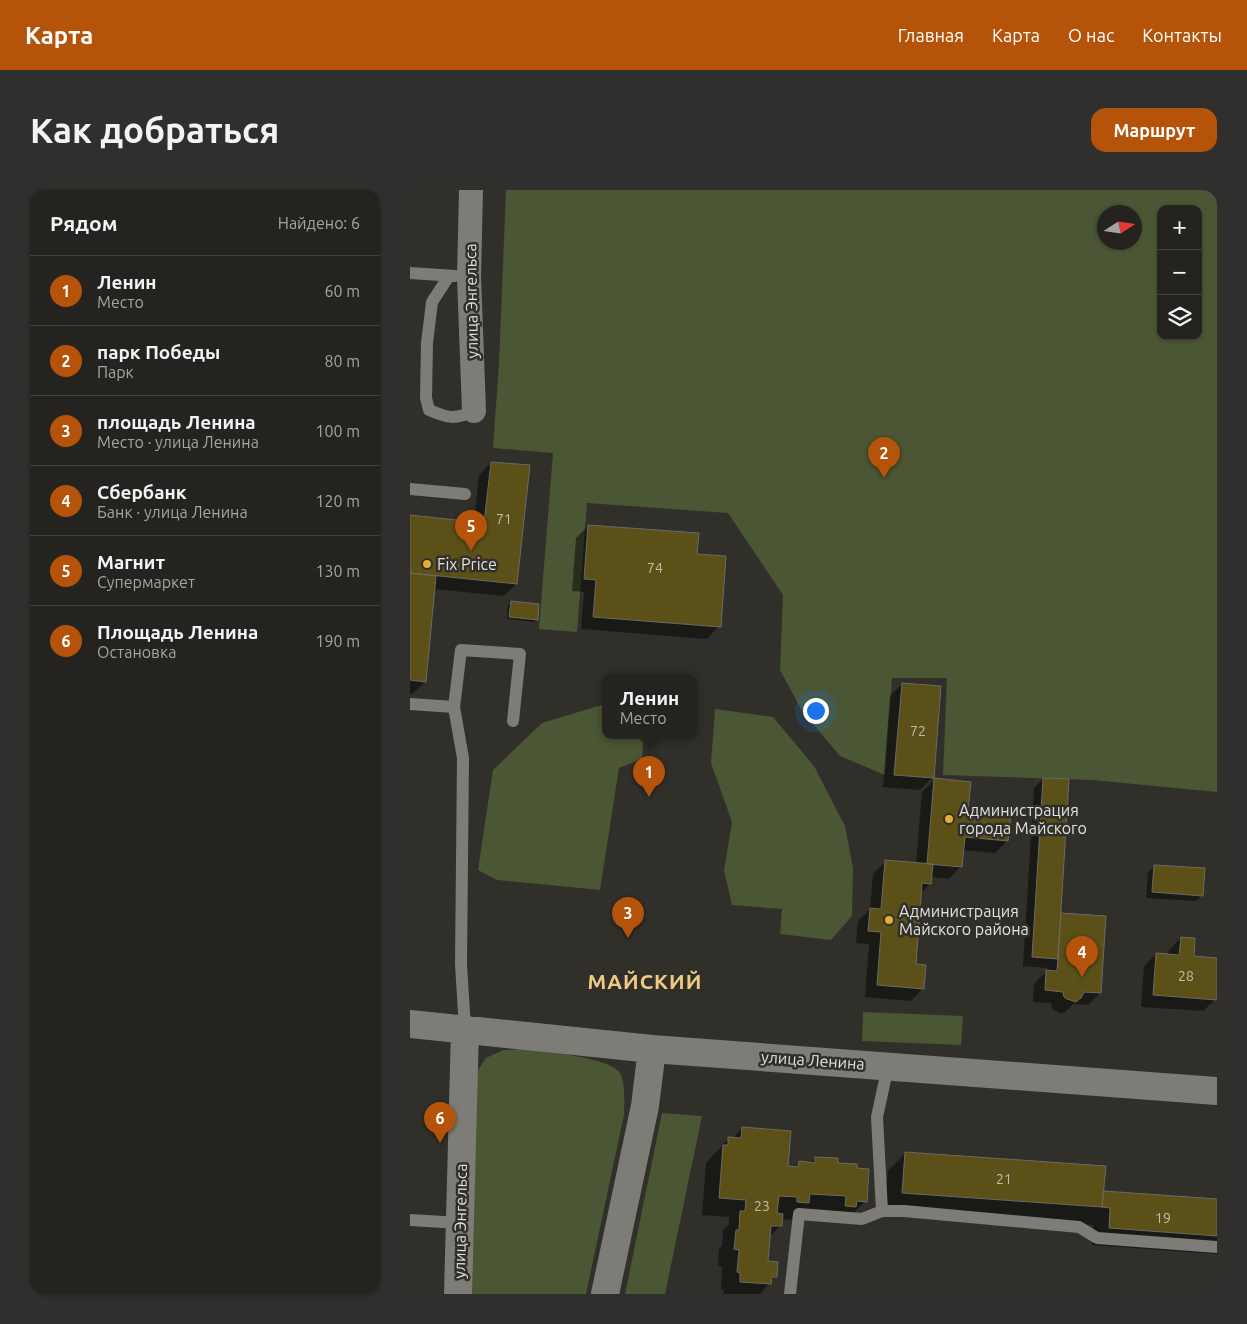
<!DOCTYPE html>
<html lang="ru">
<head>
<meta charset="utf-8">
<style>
  :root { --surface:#242320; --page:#302f2d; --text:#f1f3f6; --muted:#a3a4a5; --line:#41403e; --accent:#b45309 }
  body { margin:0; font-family:Ubuntu,sans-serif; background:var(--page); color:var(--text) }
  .controls { position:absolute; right:15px; top:15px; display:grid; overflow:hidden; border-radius:10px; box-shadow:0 1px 4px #0004 }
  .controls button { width:45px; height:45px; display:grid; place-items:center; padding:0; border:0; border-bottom:1px solid var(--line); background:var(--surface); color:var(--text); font:25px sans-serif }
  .compass { position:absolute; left:687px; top:15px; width:45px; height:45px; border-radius:50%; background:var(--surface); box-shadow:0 1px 4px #0004; rotate:78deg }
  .you { position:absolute; left:405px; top:520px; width:18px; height:18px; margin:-12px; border:4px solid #fff; border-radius:50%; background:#1a73e8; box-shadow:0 0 0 8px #1a73e833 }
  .badge { display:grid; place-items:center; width:32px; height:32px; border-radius:50%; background:var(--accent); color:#fff; font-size:16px; font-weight:700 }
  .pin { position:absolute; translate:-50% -41px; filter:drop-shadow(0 1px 2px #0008) }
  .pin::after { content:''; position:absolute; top:26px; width:18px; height:15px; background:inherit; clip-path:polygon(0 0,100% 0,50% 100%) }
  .popup { position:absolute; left:192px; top:484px; width:95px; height:65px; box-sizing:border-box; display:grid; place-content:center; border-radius:10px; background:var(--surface); filter:drop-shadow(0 1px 4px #0005); font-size:16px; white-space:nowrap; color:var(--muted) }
  .popup b { font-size:19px; color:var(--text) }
  .popup::after { content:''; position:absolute; left:50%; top:100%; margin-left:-10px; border:10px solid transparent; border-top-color:var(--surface) }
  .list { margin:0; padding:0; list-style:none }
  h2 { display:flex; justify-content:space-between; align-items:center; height:65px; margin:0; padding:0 20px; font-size:21px }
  h2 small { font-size:16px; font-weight:400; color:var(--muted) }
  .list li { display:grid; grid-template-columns:32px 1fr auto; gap:15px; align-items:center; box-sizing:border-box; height:70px; padding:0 20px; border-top:1px solid var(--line) }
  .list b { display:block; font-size:19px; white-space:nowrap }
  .list p { margin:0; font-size:16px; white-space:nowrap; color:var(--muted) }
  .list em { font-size:16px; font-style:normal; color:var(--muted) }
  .icon { flex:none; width:28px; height:28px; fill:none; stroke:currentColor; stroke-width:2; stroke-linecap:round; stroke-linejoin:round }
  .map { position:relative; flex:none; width:807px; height:1104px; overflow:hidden; border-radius:15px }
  header { display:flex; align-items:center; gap:30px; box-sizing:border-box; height:70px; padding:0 25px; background:var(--accent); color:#fff }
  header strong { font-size:24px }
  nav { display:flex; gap:28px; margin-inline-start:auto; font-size:18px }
  .intro { display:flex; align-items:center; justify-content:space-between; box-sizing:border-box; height:120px; padding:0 30px }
  h1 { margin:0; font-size:35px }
  .button { padding:12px 22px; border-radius:15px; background:var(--accent); color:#fff; font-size:18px; font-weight:700 }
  main { display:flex; gap:30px; padding:0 30px }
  aside { flex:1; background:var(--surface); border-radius:15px; box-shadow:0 1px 4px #0004 }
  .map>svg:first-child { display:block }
  .green { fill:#4b5634; fill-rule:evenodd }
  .shadow { fill:#0007 }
  .building { fill:#5c5019; stroke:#6b6a64 }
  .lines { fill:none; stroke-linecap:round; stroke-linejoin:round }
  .lane { stroke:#7d7c76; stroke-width:12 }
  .street { stroke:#7d7c76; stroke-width:24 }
  .secondary { stroke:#7d7c76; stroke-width:28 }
  .poi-dot { fill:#e5ad35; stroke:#302f2a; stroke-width:2 }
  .labels { text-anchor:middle; stroke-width:5; stroke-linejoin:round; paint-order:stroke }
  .number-label { font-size:14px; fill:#c0bdad }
  .street-label { font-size:16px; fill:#e2e1de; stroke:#302f2a }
  .poi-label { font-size:16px; fill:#e2e1de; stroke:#302f2a; text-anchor:start }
  .district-label { font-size:21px; font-weight:bold; letter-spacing:1px; fill:#f0c982; stroke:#302f2a }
</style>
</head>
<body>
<header>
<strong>Карта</strong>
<nav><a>Главная</a><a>Карта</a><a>О нас</a><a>Контакты</a></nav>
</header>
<div class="intro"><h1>Как добраться</h1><a class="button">Маршрут</a></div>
<main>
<aside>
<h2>Рядом<small>Найдено: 6</small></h2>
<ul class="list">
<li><span class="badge">1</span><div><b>Ленин</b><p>Место</p></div><em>60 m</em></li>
<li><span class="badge">2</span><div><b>парк Победы</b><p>Парк</p></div><em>80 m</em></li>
<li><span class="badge">3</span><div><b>площадь Ленина</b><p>Место · улица Ленина</p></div><em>100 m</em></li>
<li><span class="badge">4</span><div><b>Сбербанк</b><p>Банк · улица Ленина</p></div><em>120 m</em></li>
<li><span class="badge">5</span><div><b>Магнит</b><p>Супермаркет</p></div><em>130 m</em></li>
<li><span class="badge">6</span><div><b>Площадь Ленина</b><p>Остановка</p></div><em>190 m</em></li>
</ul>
</aside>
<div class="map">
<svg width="807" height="1104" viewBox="0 0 807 1104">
  <rect width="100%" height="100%" fill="#302f2a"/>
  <path class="green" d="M96,0H807V602L682,590L533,585L537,488H482L475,585L430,566L392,521L370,480L373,405L318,323L177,313L167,442L129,439L143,263L83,258L89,173ZM751,19H788V146H751ZM694,22H724V52H694Z
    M195,514V546H234L232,569L209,578L190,700L87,690L68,680L83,580L132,533Z
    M305,519L363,527L404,576L435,636L443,678L442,726L421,750L370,744L372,719L322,715L314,680L322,632L301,573Z
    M453,822L553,826L551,855L452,851Z
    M114,859C134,862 200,867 210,883C216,894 214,913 214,925L176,1104H59L66,883L76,868L93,860Z
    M252,923L292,926L255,1104H215Z"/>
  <path class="shadow" d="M81,273L106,394L94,406L24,399L15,492L2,504H0V326L64,333L69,285Z
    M178,336L286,365L309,436L297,449L171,439L174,402L162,401L166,348Z
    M101,413L126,429L124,432L97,429L98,415Z
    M492,494L530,497L522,588L510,600L473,597L480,506Z
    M633,589L649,727L652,724L690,803L678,815L663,814L655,822L650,823L642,819L641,813L623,812L624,794L636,782L637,778L613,776L624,598Z
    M524,590L557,621L597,651L585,663L552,660L551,676L539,689L521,687L520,694L510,704L504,775L513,798L501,811L455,807L459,754L446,753L448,731L460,719L463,684L475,672L506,674L512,602Z
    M744,676L792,705L786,711L736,708L738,682Z
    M771,748L782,767L807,769L806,809L793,821L731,817L734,776L746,764L758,765L759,760Z
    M332,938L377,978H384L389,973H400L406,968L427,974L455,1011L438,1029L389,1021L381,1030L371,1029L370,1036L359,1047L357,1072L366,1086L350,1104H313L314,1100L311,1099L312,1077L308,1076L309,1059L312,1056L313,1040L319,1034V1027L292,1025L296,973L319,948L322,949Z
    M495,963L693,1002L807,1010V1064L682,1055L683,1035L475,1020L478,981Z"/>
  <path class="building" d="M81,272L120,275L107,394L0,383V325L74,333Z
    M178,335L289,343L287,364L316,366L311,437L183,427L186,390L174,389Z
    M0,383L26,386L16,492L0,490Z
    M101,411L129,414L128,430L99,427Z
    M492,493L531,496L524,588L484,585Z
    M524,588L561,592L558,620L601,624L598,651L555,647L552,677L517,674Z
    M633,588L659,589L648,769L622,767Z
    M475,670L523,674L521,694L512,693L506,774L516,775L514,799L467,795L471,742L458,741L460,718L471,719Z
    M744,675L795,678L793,706L742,702Z
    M651,723L696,726L691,803L674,802L671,808L666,812L657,809L654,807L653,802L635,800L636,780L647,781Z
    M771,747L785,748L784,766L807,768V810L743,805L746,763L769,765Z
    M332,937L381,941L378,976L388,977L389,971L405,973V967L428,968V973L447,974V978L459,979L457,1012L447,1011L446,1017L435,1016L436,1006L400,1004L399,1013L387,1012V1007L369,1006L367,1023L373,1024L372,1036H361L358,1071L368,1072L367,1087H362L361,1094L330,1092V1083L327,1082L329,1060L324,1059L326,1040H329L330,1021H335L336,1010L309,1008L313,955H318V947L331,948Z
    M495,962L696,976L692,1017L492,1003Z
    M694,1001L807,1009V1046L699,1038L700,1018L692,1017Z"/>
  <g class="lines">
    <path class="lane" d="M0,83L45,86
      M39,86L22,112L17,153L16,208L19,220C38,228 45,230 64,221
      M0,299L55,304
      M0,514L44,517
      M55,839L51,774L53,568L44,517L51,460L110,464L103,531
      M478,876L467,927L472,1021H494L669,1037L687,1048L807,1057
      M0,1030L50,1033
      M380,1104L389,1024L452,1029L472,1021"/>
    <path class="street" d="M61,0L59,87L64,221"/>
    <path class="secondary" d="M0,834L242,859L807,901
      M48,1104L55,839
      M195,1104L235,916L242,859"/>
  </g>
  <g class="poi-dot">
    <circle cx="17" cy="374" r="5"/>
    <circle cx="539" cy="629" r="5"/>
    <circle cx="479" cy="730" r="5"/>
  </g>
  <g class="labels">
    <g class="number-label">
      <text x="94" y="334">71</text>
      <text x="245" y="383">74</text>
      <text x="508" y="546">72</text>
      <text x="776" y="791">28</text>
      <text x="594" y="994">21</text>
      <text x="352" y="1021">23</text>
      <text x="753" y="1033">19</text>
    </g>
    <g class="street-label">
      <text transform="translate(61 111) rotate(-91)" y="6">улица Энгельса</text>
      <text transform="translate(403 870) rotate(4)" y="6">улица Ленина</text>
      <text transform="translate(50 1031) rotate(-89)" y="6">улица Энгельса</text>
    </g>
    <g class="poi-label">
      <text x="27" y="380">Fix Price</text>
      <text x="549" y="626">Администрация<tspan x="549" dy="18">города Майского</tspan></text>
      <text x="489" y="727">Администрация<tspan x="489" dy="18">Майского района</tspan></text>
    </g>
    <g class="district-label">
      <text x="235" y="799">МАЙСКИЙ</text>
    </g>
  </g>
</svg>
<div class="controls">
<button>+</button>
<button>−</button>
<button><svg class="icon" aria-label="layers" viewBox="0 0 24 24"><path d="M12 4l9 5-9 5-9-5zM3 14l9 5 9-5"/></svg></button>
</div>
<svg class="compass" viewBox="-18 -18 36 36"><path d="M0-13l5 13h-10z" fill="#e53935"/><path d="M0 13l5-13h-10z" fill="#a3a4a5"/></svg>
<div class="you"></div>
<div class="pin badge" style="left:239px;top:607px">1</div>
<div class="popup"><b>Ленин</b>Место</div>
<div class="pin badge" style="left:474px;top:288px">2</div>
<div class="pin badge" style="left:218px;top:748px">3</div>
<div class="pin badge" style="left:672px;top:787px">4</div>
<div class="pin badge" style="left:61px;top:361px">5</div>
<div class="pin badge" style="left:30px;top:953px">6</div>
</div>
</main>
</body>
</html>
